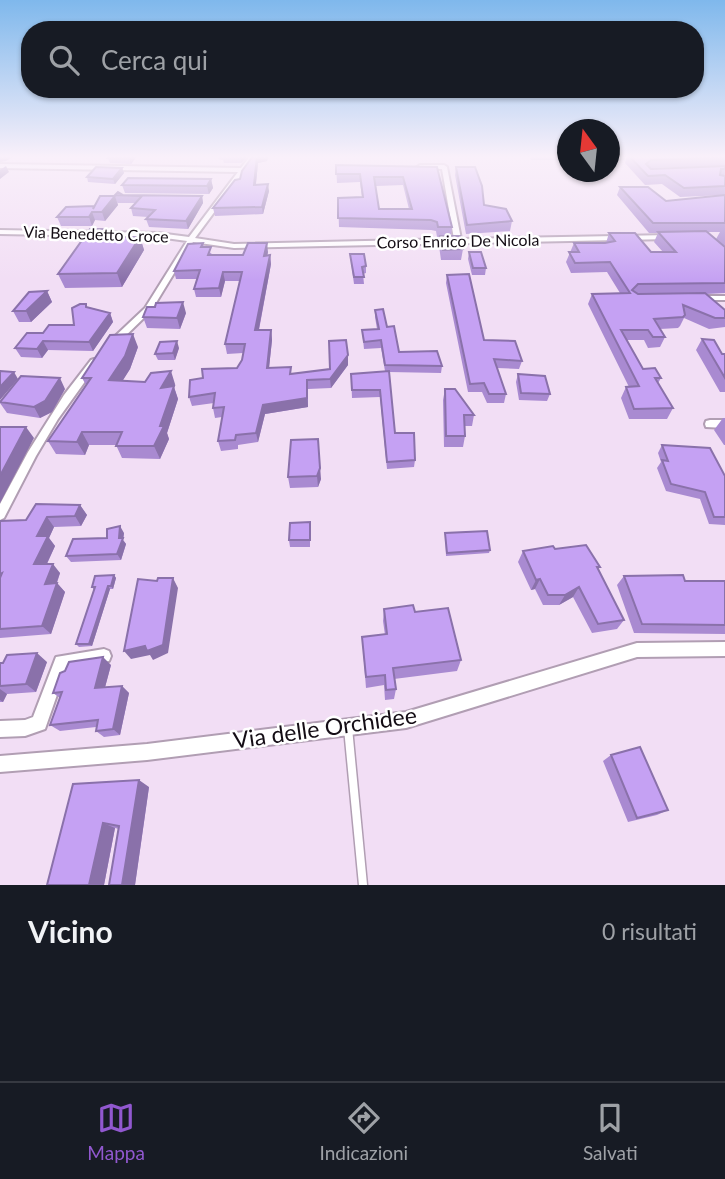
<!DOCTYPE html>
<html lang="it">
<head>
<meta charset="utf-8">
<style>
  :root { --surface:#171b24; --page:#20242c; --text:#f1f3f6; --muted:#9ea1a6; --line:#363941; --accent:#9158cf }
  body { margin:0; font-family:Lato,sans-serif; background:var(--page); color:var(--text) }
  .compass { position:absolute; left:557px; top:119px; width:63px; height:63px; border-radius:50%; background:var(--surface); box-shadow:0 2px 5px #0004; rotate:345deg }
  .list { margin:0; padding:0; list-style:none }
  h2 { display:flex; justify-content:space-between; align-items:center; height:91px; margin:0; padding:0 28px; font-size:30px }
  h2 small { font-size:23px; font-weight:400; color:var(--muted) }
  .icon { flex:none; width:38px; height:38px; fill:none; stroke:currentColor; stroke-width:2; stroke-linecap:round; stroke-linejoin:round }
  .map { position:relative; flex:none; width:725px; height:885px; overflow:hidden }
  .search { position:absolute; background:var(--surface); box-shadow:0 2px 5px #0004; left:21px; right:21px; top:21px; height:77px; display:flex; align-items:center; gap:18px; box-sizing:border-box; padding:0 24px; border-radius:28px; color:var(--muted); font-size:26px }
  .sheet { height:196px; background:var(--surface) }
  nav { display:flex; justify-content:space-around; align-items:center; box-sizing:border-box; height:98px; border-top:2px solid var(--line); background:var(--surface); font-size:19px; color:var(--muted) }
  nav a { display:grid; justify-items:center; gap:4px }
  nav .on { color:var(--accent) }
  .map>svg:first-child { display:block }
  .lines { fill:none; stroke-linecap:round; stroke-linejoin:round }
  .lane-far1-casing { stroke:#b19eb3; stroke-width:4.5 }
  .lane-casing { stroke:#b19eb3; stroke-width:11 }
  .street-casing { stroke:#b19eb3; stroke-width:4 }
  .lane-far1 { stroke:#fff; stroke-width:2.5 }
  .lane { stroke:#fff; stroke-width:8 }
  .street { fill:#fff; fill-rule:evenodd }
  .wall { fill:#a98ad1; fill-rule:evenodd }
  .shaded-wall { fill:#8a71aa }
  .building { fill:#c5a1f3; stroke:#8a71aa; stroke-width:2; fill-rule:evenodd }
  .labels { text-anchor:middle; stroke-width:5; stroke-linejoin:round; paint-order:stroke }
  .far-street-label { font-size:16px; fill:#140d15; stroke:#fff }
  .near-street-label { font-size:23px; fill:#140d15; stroke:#fff }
</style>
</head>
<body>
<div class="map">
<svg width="725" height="885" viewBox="0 0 725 885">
  <rect width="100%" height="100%" fill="#f2def5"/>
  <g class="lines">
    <defs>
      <path id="lane-far1" d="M610,158L634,157"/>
      <path id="lane" d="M348,728L363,885"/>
      <path id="street" d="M250,156H256L246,169L248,170L244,172L195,238L234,244L454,239L442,169L418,168L417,167L420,165H444L447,167L461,239L670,235L673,237L670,239L234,248L193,242L151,311L116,345H110V341L145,308L187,241L158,237L0,234V230L158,233L189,237L238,172L0,168V164L241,168Z
        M697,296H725V300H700L696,298Z
        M94,359L99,362L58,419L36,456L4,518L0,520V504L28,452L64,395L91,360Z
        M710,420H725V428L706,427L705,424L706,421Z
        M725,642V656L637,657L406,728L147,760L0,772V756L147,744L406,712L637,643Z
        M104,649L109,651L111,656L109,661L66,669L45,729L25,736L0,737V721L25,720L33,717L56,657Z"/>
    </defs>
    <use href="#lane-far1" class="lane-far1-casing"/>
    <use href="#lane" class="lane-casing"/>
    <use href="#street" class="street-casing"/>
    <use href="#lane-far1" class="lane-far1"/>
    <use href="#lane" class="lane"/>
    <use href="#street" class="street"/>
  </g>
  <path class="wall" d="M110,156H137L131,164L110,163L108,158Z
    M218,156H248L241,163H224L223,160L219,159Z
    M253,156H269L267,161L258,163L256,184L269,191L263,214L215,216L213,208L240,179Z
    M529,156H563L562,160H531Z
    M627,156H725V293L706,294L725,310V327L709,329L684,318L680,326L678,328L660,329L665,337L660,347L648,348L644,340H627L643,369L661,378L658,383L673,408L667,419H629L621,398L626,387H629L588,304L592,294L620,293L607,272L571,273L566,262L574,243H606L609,233L651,252H663L654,242L658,233H649L617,195L620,187L666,201L725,195L680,197L662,184L645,185L625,163ZM725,166L651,169L650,168ZM707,232H720L716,239Z
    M336,165L437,167L452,227L451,236L463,249L461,260H441L439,246L440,237H437L436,231L431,230L339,227L338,198L362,197L360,182L337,183ZM403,185L409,209H379L376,186Z
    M456,167L484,205L512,221L510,231L466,234L455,175Z
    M122,168L124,173L115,184L88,182L87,177Z
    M211,179L213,188L209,194L125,193L122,185Z
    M115,195L202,196L203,203L188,229L149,227L146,219L148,217L133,216L131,208L135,203H117Z
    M115,196L118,205L105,221L95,220L92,226H61L57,217L94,206Z
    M108,229L111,237H140L144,250L122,287L65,288L58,274Z
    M203,243L204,247L213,255H243L268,252L267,256L270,255L271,264L259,330H271L272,340L269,368L291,374L330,369L348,355V365L331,388L308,389V407L265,414L258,442L238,445V449L221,451L218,441L222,417L215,418L213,408L214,403L192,406L189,397L203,378L237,368L242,360L243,353L227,354L225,344L240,281H225L221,297H196L194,289L197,279H176L174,271Z
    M469,252L486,268L485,275H472L468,259Z
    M350,254L366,266V273L363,274L364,284H354Z
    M447,275L484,340L522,361L519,369L497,368L506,394L504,403H487L482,392H468L446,283Z
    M47,291L52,302L31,322H19L13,311Z
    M88,307L110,313L113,322L93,351L48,350L42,358L21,357L15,348L43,333L74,325Z
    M375,310L387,327L399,352L442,366L441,373L389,372L395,433L415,460L414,467L387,469L380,397L352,398L351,374L385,371L381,348L364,349L362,330L377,329L375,317Z
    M186,313L180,329L147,328L143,317Z
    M702,339L722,354H725V392H720L696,350Z
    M138,347L130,369L122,381L175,384L174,387L178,399L167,433L169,439L160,459L122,458L116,445H89L85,455L56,454L48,441L86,385L82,378Z
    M179,348L175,360H158L155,354Z
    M518,374L550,394L547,401L519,400L516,382Z
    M65,389L52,412L40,418L7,413L0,403V401Z
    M445,389L474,415L472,426H465V436L463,447H444L443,400Z
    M723,418H725V445H724L714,430Z
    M291,440L321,479L318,487L290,488L288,477Z
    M662,445L725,476V525L709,524L700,499L666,491L657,468L661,462L658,453Z
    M80,505L87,515L81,526L54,527L49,538L55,546L47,564L60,573L57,583L65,592L51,634L0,638V521L26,520Z
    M310,522V547H290L289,540Z
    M124,533L123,540L126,544L121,560L71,562L66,556L107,538Z
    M445,533L490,550L489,553L446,556Z
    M555,549L600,567L598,570L624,620L617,629L592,633L573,597L559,605H543L535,589L531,590L518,562L523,551Z
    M114,575L116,578L113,589H110L92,646L79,647L76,644L94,590L92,587Z
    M624,576L685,581H725V634L634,633L617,585Z
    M384,609L415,612L461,660L457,671L394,679L396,689L394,699L385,700L384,685L366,688L362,637L385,635L383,621Z
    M47,662L36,692L7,694L3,702H0V663Z
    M111,665L105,687L122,686L129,693L120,735L104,737L96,731V727L60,731L50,725L60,698L53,693Z
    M611,755L668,810L657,815L628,822L603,761Z
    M73,784L149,787L135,885H109L119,829L115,828L104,885H47Z"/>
  <path class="shaded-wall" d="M0,156H15L6,161L0,162Z
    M131,156H137L131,164L129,158Z
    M240,156H248L241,163Z
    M257,156H269L267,161L258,163L255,192L254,185Z
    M6,166L9,172L0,179V170Z
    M122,168L124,173L115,184L113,179Z
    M211,179L213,188L209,194L207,186Z
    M268,184L269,191L263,214L262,207Z
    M115,196L118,205L105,221L102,212Z
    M202,196L203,203L188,229L186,221Z
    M92,212L95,220L92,226L89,217Z
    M108,229L113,242L102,237Z
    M140,237L144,250L122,287L117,273Z
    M267,243L268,252L265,265L264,256Z
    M270,255L271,264L257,339L255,330Z
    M223,272L225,281L221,297L219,288Z
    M47,291L52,302L31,322L26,311Z
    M183,302L186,313L180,329L177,318Z
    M110,313L113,322L93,351L89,342Z
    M271,330L272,340L268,377L267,368Z
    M133,334L138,347L130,369L115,393L109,380Z
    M43,341L48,350L42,358L37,349Z
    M177,341L179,348L175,360L173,353Z
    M348,355V365L331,388L330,379Z
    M171,371L175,384L174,387L178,399L167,433L169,439L160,459L154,446L160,426L161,388Z
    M14,372L18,379L0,400V387Z
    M60,378L65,389L52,412L40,418L34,407Z
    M307,380L308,407L265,414L258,442L256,433L263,405Z
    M26,427L34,438L0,503V476Z
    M82,432L89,445L85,455L77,442Z
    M318,439L321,479L318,487L317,476Z
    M80,505L87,515L81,526L75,516Z
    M47,517L54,527L49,538L55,546L42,574L34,564L37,536Z
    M120,526L124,533L123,540L126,544L121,560L117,554Z
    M53,564L60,573L53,593L45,584Z
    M114,575L116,578L113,589L111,586Z
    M173,578L178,588L168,653L153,660L150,655L131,659L124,651Z
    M540,579L535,589L531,590L536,580Z
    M57,583L65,592L51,634L42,626Z
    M108,586L110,589L92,646L89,644Z
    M579,587L573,597L559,605L565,595Z
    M37,653L47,662L36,692L26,684Z
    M103,657L111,665L103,695L95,688Z
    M122,686L129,693L120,735L113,729Z
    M0,689L7,694L3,702L0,700Z
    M139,780L149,787L135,885H122Z
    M103,823L115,828L104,885H89Z"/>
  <path class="building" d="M110,156H131L129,158H108Z
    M253,156H257L254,185L268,184L262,207L213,208L235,180L240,179L242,171Z
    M629,156H725V157L651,160L646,164L651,169L725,166V169H721L720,175L725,176V186L684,188L665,175L648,176Z
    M336,165L437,167L452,227H438L437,222L431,220L338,218V198L363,197L360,174H336ZM374,177H403L412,209H379Z
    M96,167L122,168L113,179L87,177Z
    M456,167H475L482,186L484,205L506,209L512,221L467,225Z
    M128,178L211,179L207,186L122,185Z
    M620,187H648L666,201L725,195V223H653Z
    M118,192L123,195L202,196L186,221L146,219L155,210L131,208L142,196L115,195Z
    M100,196H115L102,212H92L89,217H57L66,207L94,206L93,209Z
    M90,229H108L102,237H140L117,273L58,274Z
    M706,231L725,247V283L638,284L632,290L638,294L705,293L725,310V318H715L683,305L685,315L683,317L654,319L665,337H653L648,330H621L643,369L655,368L661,378H655L673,408L634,409L626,387L639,386L592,294L630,293L610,262L575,263L569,252H579L574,243H605L615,241L609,233H635L651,252H676L658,232Z
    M440,236H460L463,249L443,250Z
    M203,243L201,247H211L208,255H243L248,243H267L264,256L270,255L255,330H271L267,368L291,367L290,374L330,369L329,341L346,340L348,355L330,379L307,380V398L263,405L256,433L236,435L235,440L218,441L224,407L213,408L215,393L189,397L190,380L203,378L202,369L237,368L242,360L245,344H225L242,272H223L219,288L194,289L200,270L174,271L188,244Z
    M469,252H481L486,268H473Z
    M350,254H364L366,266L362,267L364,277H354Z
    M469,274L484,340L515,341L522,361L494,359L506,394H489L484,383L470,384L447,275Z
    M47,291L26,311H13L29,292Z
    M183,302L177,318L143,317L147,307H155L156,303Z
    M80,304H86V307L110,313L89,342L43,341L37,349L15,348L27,333H43L49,325H74L72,308Z
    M383,309L387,327L394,326L399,352L437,351L442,366L385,365L381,340L364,342L362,330L379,329L375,310Z
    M133,334L125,356L109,380L145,382L151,373L171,371L161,388L174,386L160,426H164L154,446H116L122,432H82L77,442L48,441L91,378H82L110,335Z
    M702,339L714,340L722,354H725V378Z
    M177,341L173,353L155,354L160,342Z
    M0,371L14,372L0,387Z
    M389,371L395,433H414L415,460L387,462L380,390H352L351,374Z
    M518,374L545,376L550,394L521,393Z
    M21,376L60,378L45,401L34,407L0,402Z
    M445,389H455L474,415H464L465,436H446Z
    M0,427H26L0,476Z
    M318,439L320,468L317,476L288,477L291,440Z
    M662,445L710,448L725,476V517H714L705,492L671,484L662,460L668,461Z
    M36,504L80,505L75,516L47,517L37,536H48L34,564H53L45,584L57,583L42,626L0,629V578L2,573L0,574V521L26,520Z
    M310,522V540H289L290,523Z
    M120,526L119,538H123L117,554L66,556L73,539L107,538V529Z
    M487,531L490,550L447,553L445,533Z
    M586,545L600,567H597L624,620L598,624L579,587L565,595H548L540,579L536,580L523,551L553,546L555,549Z
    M114,575L111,586H108L89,644H76L95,587H92L95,576Z
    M683,575L685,581H725V625L642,624L624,576Z
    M158,578H173L163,645L147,651L145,646L124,651L138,579L157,581Z
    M413,605L415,612L448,608L461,660L393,668L396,689L386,690L385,675L366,677L362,637L387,634L384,609Z
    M37,653L26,684L0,686V663H3L7,655Z
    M103,657L95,688L122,686L113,729L96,731L98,720L50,725L62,692L53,693L60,673L65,671L69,662Z
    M640,747L668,810L637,818L611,755Z
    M139,780L122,885H109L119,826L103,823L89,885H47L73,784Z"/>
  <linearGradient id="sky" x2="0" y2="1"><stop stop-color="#7fb8ec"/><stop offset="0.56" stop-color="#f9f0fa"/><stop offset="1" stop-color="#f9f0fa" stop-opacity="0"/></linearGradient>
  <rect width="725" height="280" fill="url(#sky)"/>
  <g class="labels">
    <g class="far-street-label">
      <text transform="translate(96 234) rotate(2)" y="6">Via Benedetto Croce</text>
      <text transform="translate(458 241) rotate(-1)" y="6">Corso Enrico De Nicola</text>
    </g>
    <g class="near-street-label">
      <text transform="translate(325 728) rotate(-8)" y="8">Via delle Orchidee</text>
    </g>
  </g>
</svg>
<svg class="compass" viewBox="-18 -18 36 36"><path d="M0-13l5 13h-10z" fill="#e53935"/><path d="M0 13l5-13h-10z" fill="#9ea1a6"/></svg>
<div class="search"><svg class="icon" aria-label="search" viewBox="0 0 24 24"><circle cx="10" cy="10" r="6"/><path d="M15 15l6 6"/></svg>Cerca qui</div>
</div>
<section class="sheet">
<h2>Vicino<small>0 risultati</small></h2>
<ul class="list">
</ul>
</section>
<nav>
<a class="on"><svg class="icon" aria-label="map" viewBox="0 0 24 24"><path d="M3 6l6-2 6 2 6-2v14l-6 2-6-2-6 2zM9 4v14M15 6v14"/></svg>Mappa</a>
<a><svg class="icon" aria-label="directions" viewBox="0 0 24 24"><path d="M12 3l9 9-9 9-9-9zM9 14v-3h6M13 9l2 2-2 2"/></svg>Indicazioni</a>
<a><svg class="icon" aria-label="saved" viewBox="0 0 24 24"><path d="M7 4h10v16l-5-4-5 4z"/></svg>Salvati</a>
</nav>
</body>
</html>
